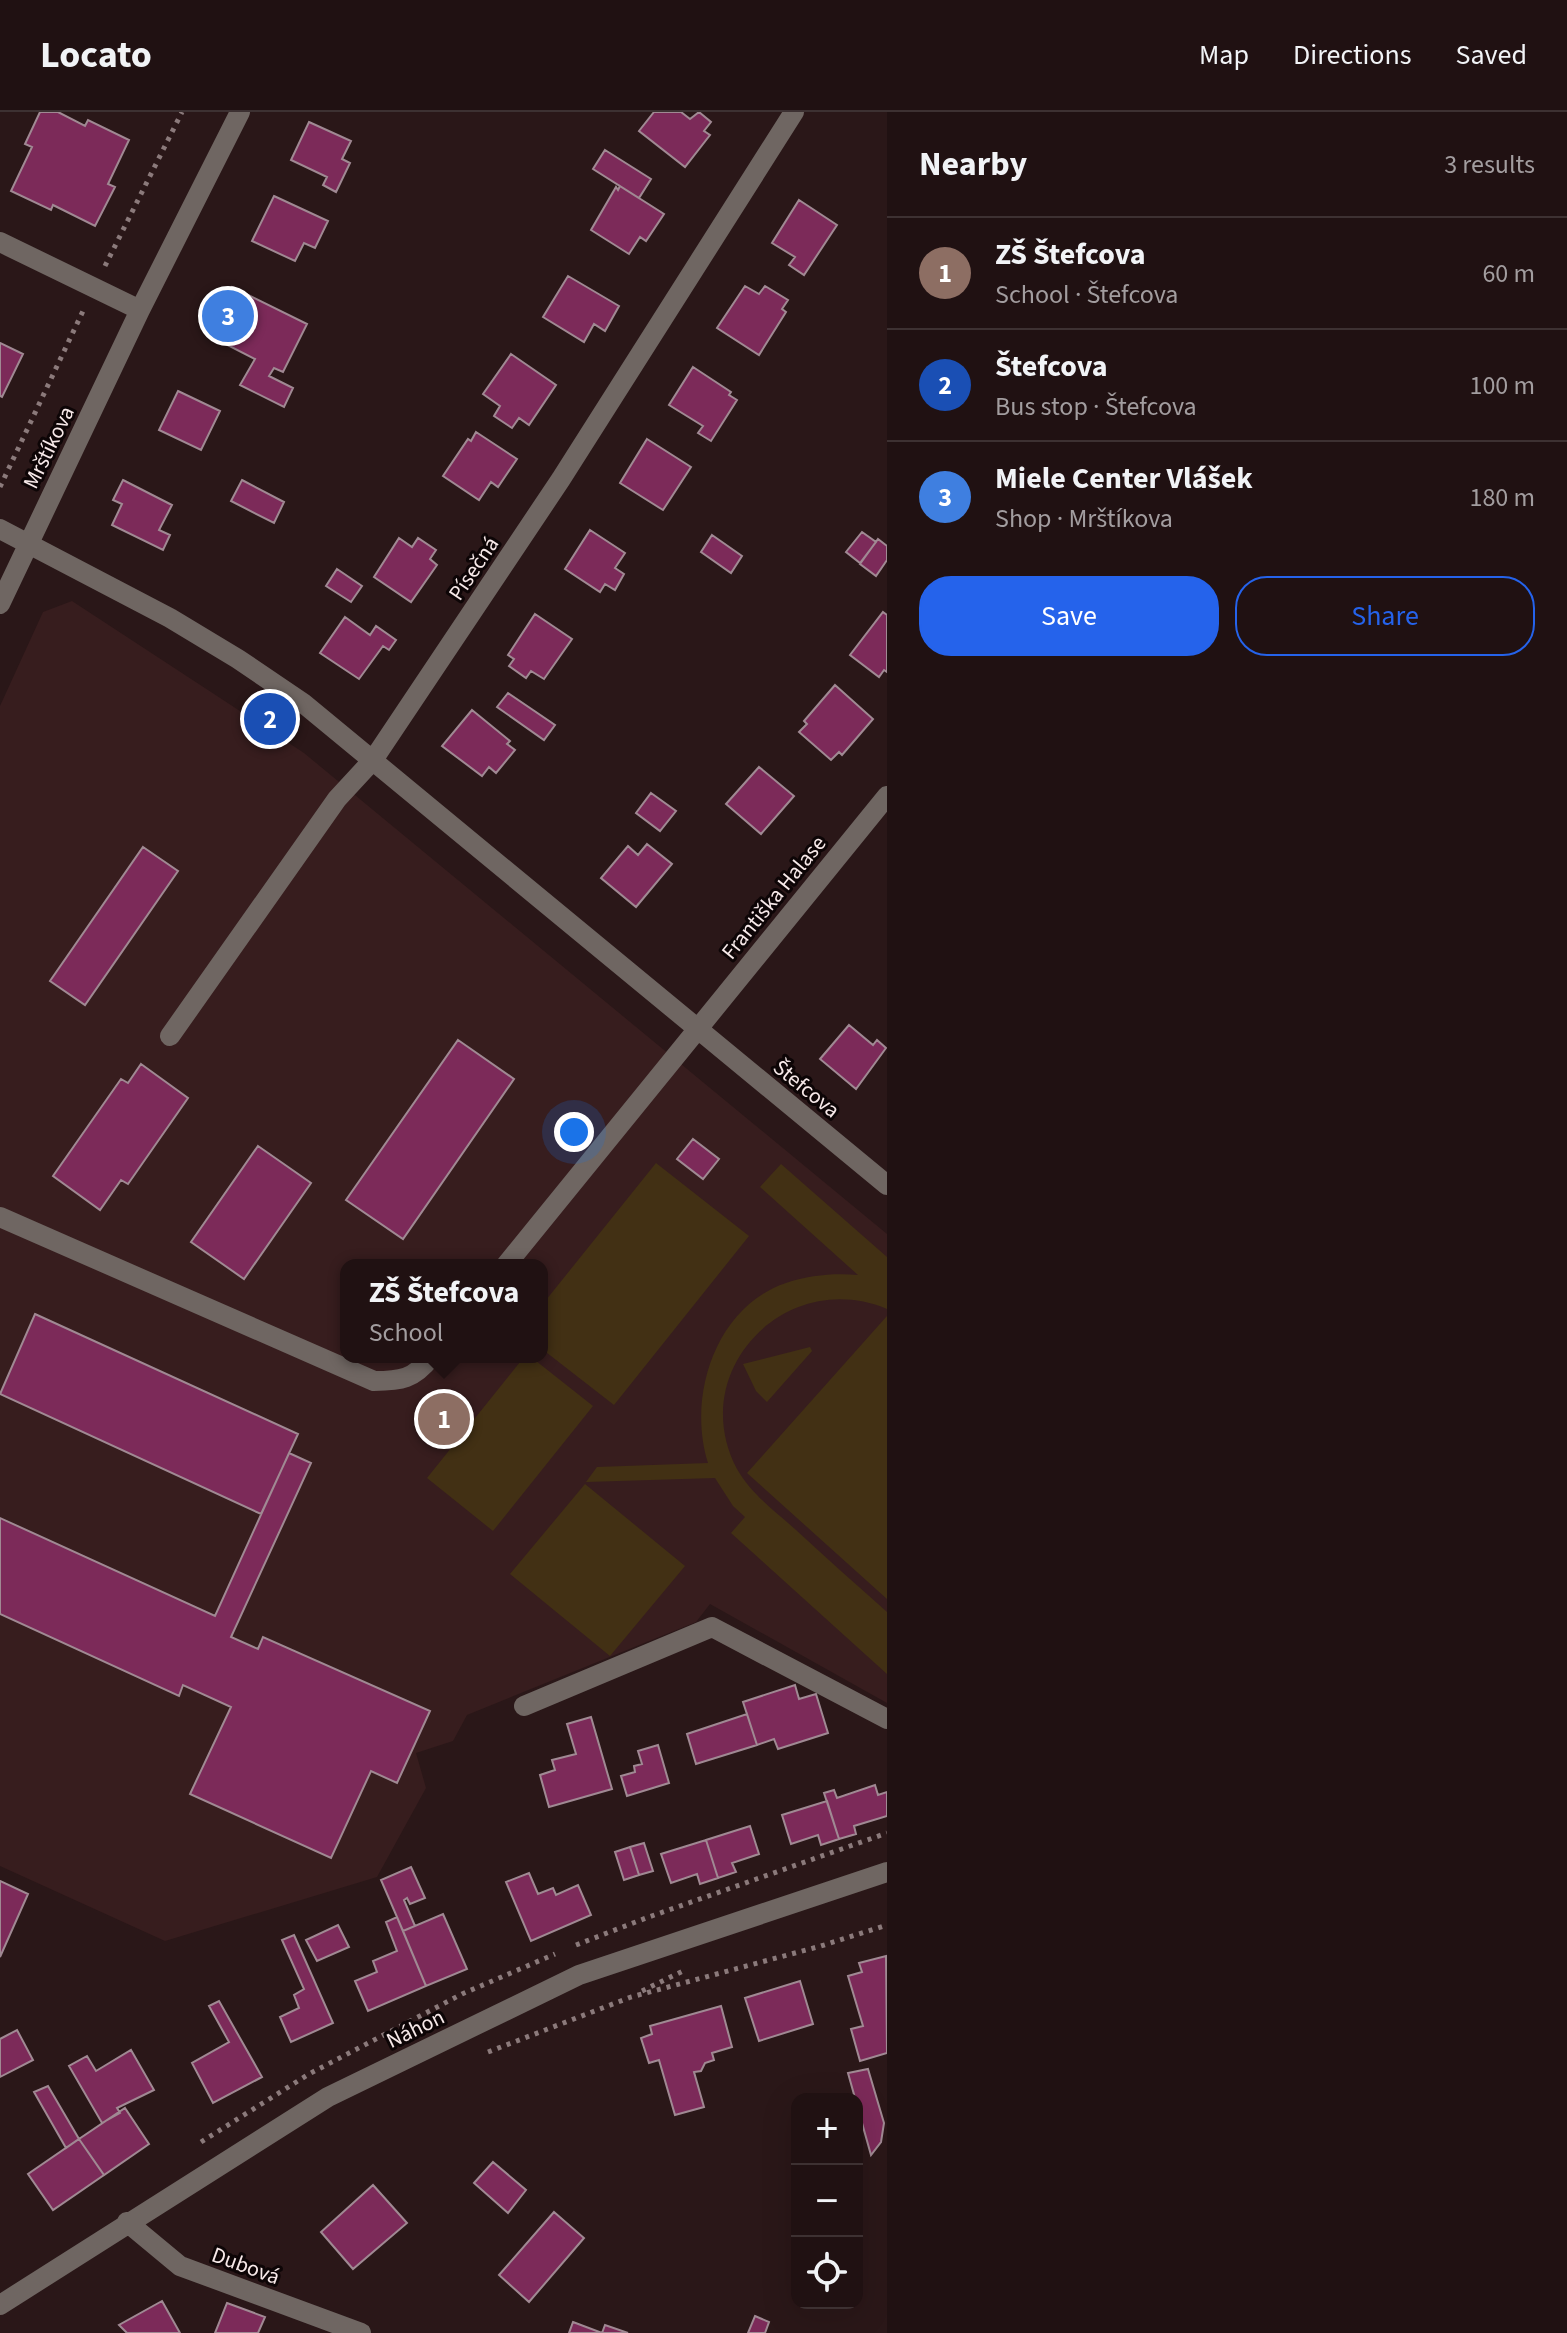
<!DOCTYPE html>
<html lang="en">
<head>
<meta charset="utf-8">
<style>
  :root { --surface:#201112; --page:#2d1f20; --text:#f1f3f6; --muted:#a29d9f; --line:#3d3132; --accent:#2563eb }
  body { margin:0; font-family:"Source Sans 3",sans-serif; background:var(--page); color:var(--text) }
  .controls { position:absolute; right:24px; bottom:24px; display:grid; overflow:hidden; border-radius:16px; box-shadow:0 8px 32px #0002 }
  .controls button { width:72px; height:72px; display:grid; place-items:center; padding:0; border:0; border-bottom:2px solid var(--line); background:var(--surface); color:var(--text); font:40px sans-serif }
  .you { position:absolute; left:574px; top:1020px; width:28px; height:28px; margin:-20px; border:6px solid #fff; border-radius:50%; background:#1a73e8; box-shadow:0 0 0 12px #1a73e833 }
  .badge { display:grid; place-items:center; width:52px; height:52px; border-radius:50%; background:var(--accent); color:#fff; font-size:26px; font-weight:700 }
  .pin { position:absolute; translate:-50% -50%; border:4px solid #fff; box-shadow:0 2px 8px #0006 }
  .popup { position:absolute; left:340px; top:1147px; width:208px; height:104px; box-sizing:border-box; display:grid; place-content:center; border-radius:16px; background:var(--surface); filter:drop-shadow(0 2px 6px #0005); font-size:26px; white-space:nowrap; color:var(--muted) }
  .popup b { font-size:30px; color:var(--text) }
  .popup::after { content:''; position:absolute; left:50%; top:100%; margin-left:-16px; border:16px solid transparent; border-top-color:var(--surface) }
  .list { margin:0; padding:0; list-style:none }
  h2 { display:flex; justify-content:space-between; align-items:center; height:104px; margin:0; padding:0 32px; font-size:34px }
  h2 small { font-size:26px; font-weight:400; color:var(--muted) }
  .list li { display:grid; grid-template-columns:52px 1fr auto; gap:24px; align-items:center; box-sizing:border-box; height:112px; padding:0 32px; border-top:2px solid var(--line) }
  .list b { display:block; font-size:30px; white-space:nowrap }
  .list p { margin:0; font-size:26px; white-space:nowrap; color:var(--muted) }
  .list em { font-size:26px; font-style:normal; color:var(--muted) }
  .actions { display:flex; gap:16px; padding:24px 32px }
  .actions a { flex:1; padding:18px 0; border:2px solid var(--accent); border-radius:32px; text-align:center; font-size:28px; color:var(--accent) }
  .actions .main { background:var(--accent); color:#fff }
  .icon { flex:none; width:44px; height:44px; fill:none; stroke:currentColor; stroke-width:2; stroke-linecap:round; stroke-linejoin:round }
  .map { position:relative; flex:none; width:887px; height:2221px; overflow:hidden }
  header { display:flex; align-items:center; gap:48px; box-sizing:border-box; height:112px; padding:0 40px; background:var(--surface); border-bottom:2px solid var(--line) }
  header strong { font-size:38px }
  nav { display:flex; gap:44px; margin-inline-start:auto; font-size:28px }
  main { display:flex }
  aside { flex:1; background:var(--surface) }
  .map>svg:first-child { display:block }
  .built { fill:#371d1e; fill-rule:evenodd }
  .green { fill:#423014 }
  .building { fill:#7c2a59; stroke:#a08993; stroke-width:2 }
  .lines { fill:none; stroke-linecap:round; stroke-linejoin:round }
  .path { stroke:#8b7a7b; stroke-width:5; stroke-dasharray:4 6; stroke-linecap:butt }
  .minor { stroke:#6f6662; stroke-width:20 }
  .labels { text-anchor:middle; stroke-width:6; stroke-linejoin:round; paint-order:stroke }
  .street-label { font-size:22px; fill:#f7e9e9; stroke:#0d0506 }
</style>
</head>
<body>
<header>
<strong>Locato</strong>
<nav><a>Map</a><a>Directions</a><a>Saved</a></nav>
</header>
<main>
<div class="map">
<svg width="887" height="2221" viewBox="0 0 887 2221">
  <rect width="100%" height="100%" fill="#2a1718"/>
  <path class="built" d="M72,489L304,641L887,1122V1591L710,1492L696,1510L467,1603L453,1629L416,1641L426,1676L377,1765L165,1829L0,1754V594L43,500ZM346,1153H542V1245H346Z"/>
  <path class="green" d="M656,1051L749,1124L614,1293L542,1237V1193Z
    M781,1052L887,1145V1197C787,1155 685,1258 737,1357C751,1382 775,1399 796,1418C826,1446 857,1473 887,1500V1562L731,1421L745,1405L733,1394L715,1366L586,1370L597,1355L708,1351C687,1285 715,1195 786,1171C810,1163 834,1161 858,1163L760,1075Z
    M887,1204V1487L747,1361Z
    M810,1235L812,1239L767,1290L756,1279L743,1252Z
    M524,1245H531L593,1294L493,1419L427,1366Z
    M585,1372L685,1454L610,1544L510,1462Z"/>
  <path class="building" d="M40,0H58L85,14L88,8L129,28L108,72L115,75L95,114L53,93L51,98L11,79L32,35L25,32Z
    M654,0H681L690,7L699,0L711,10L704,19L710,23L685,55L639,19Z
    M309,10L351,29L342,47L350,51L336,80L323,73L327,65L291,48Z
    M605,38L651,67L639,86L593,57Z
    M620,74L664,102L646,129L640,125L629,142L591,118L616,75L618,78Z
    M274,84L328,109L315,136L304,131L295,149L252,129Z
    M799,88L837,113L804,163L789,153L795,145L772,131Z
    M568,164L619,194L605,219L594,212L584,230L543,205Z
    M745,174L759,182L765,174L788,188L782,197L786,200L759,243L717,216Z
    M232,175L307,212L283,260L274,256L269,264L293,276L284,295L240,273L255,247L208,223Z
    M0,231L23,242L2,285L0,284Z
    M511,242L556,273L529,313L519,306L512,316L494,304L500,294L483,282Z
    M693,255L731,280L729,283L737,288L711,329L698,321L703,314L669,293Z
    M178,279L220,299L201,338L159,318Z
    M476,320L517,347L498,375L491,370L479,388L443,364L468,327L471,329Z
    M647,327L691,355L663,398L620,371Z
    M123,368L172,393L159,418L170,423L163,438L112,413L122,392L113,388Z
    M242,368L284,390L274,411L231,389Z
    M590,418L625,441L615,456L624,462L615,478L605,472L600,480L565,457Z
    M862,420L876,430L860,451L846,440Z
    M712,423L742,444L731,461L701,440Z
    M399,426L412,435L418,426L436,438L430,447L437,453L411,490L374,465Z
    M878,427L887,434V448L876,464L860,452Z
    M337,457L362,474L351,490L326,474Z
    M883,500L887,503V560L884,558L879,565L850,543Z
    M535,502L572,527L544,567L531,559L526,566L509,554L514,547L508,543Z
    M345,505L370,523L376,514L396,528L389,538L383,534L359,567L320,541Z
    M835,573L873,607L842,643L839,640L831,648L799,620L807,612L804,609Z
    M508,581L555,613L544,628L497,595Z
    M472,598L510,629L507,632L515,638L496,661L489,655L482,664L442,634Z
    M759,655L794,684L761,722L726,692Z
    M651,681L676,699L660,719L636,701Z
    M647,732L672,752L636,795L601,766L628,734L638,743Z
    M143,735L178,759L85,893L50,869Z
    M849,913L873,933L877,928L886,936L856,977L820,947Z
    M458,928L514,967L403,1127L346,1088Z
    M141,952L188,986L128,1072L121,1068L100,1098L53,1064L121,967L128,971Z
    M693,1027L719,1047L703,1067L677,1047Z
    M258,1034L311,1071L244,1167L191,1130Z
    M35,1202L298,1322L261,1402L0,1282Z
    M289,1341L311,1351L231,1525L258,1537L263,1525L430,1599L397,1671L371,1659L331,1746L190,1682L231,1595L183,1573L179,1584L0,1502V1406L215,1504Z
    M795,1573L799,1587L816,1582L828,1621L778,1637L774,1627L757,1633L743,1590Z
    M747,1602L757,1633L696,1652L687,1622Z
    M591,1605L612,1677L549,1695L540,1663L555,1658L552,1648L576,1642L567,1612Z
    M658,1633L669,1671L627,1684L621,1664L635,1660L634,1654L642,1652L638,1639Z
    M875,1673L878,1683L887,1680V1704L854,1714L856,1722L839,1727L824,1681L834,1678L837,1686Z
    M827,1689L839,1727L821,1733L818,1723L791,1732L782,1703Z
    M750,1714L759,1742L732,1751L736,1760L718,1766L706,1728Z
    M706,1728L718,1766L700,1772L697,1762L671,1771L661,1742Z
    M644,1731L653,1759L639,1763L630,1735Z
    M630,1735L639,1763L624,1768L615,1740Z
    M411,1755L425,1786L410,1792L407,1786L404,1788L415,1814L403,1819L381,1768Z
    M529,1761L538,1782L553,1776L556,1783L578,1773L591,1803L531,1829L506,1770Z
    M0,1769L28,1782L0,1845Z
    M443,1802L467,1857L426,1874L403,1819Z
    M397,1805L426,1874L368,1899L355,1869L377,1860L373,1849L397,1839L386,1810Z
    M338,1813L349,1835L317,1849L306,1828Z
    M294,1823L333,1911L291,1930L280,1905L299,1896L294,1883L304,1877L282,1828Z
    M886,1844L887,1941L860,1949L851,1917L863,1914L848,1864L862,1860L859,1851Z
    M800,1869L813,1912L759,1929L745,1886Z
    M219,1889L262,1965L213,1991L192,1951L229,1930L209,1894Z
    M721,1894L732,1935L712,1941L714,1948L705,1951L701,1959L694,1960L704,1995L675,2003L659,1948L649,1951L641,1926L652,1922L650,1914Z
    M17,1918L33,1948L0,1965V1927Z
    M131,1938L154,1978L117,1996L120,2001L102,2011L69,1954L87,1944L96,1959Z
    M868,1957L884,2011L881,2030L871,2043L848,1961Z
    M48,1974L79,2027L66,2036L34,1980Z
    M125,1996L149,2032L104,2063L79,2027Z
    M79,2027L104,2063L53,2098L28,2062Z
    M493,2050L526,2078L508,2101L474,2071Z
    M373,2073L407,2111L353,2157L321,2120Z
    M554,2100L584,2126L529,2190L499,2163Z
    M162,2189L180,2221H127L119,2213Z
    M227,2191L265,2205L258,2221H215Z
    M755,2204L769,2210L765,2221H748Z
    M573,2210L602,2221L605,2213L628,2221H569Z"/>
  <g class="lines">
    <path class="path" d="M105,154L182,0
      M0,375L83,199
      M576,1833L646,1806L887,1721
      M642,1879L683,1859
      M488,1940L631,1885L821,1834L887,1813
      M201,2030L309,1962L462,1882L555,1842"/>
    <path class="minor" d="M0,130L140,198
      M0,417L170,506L238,547L303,591L887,1073
      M0,492L140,198L240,0
      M170,924L337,687L373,648L561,367L794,0
      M0,1105L374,1269C401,1269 414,1267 431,1245
      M506,1153L887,684
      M524,1594L712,1515L887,1607
      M127,2110L180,2154L361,2221
      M0,2193L328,1985L579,1863L887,1760"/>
  </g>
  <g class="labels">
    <g class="street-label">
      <text transform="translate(48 335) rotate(-64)" y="8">Mrštíkova</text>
      <text transform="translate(473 456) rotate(-56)" y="8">Písečná</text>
      <text transform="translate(773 785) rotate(-51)" y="8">Františka Halase</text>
      <text transform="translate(807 976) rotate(39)" y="8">Štefcova</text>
      <text transform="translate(415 1916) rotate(-26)" y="8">Náhon</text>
      <text transform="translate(246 2153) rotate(20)" y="8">Dubová</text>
    </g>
  </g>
</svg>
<div class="controls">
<button>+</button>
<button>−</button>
<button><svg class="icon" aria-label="locate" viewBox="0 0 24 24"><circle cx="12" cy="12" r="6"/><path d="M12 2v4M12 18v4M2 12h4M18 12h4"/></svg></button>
</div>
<div class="you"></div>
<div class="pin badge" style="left:444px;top:1307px;background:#8d6e63">1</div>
<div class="popup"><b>ZŠ Štefcova</b>School</div>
<div class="pin badge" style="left:270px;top:607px;background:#1a4fb4">2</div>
<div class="pin badge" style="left:228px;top:204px;background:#3f7fe0">3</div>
</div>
<aside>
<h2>Nearby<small>3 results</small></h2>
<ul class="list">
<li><span class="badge" style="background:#8d6e63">1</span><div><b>ZŠ Štefcova</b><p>School · Štefcova</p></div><em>60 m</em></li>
<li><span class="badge" style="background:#1a4fb4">2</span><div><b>Štefcova</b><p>Bus stop · Štefcova</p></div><em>100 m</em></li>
<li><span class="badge" style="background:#3f7fe0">3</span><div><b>Miele Center Vlášek</b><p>Shop · Mrštíkova</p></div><em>180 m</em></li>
</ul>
<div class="actions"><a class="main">Save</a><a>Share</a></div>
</aside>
</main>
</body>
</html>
